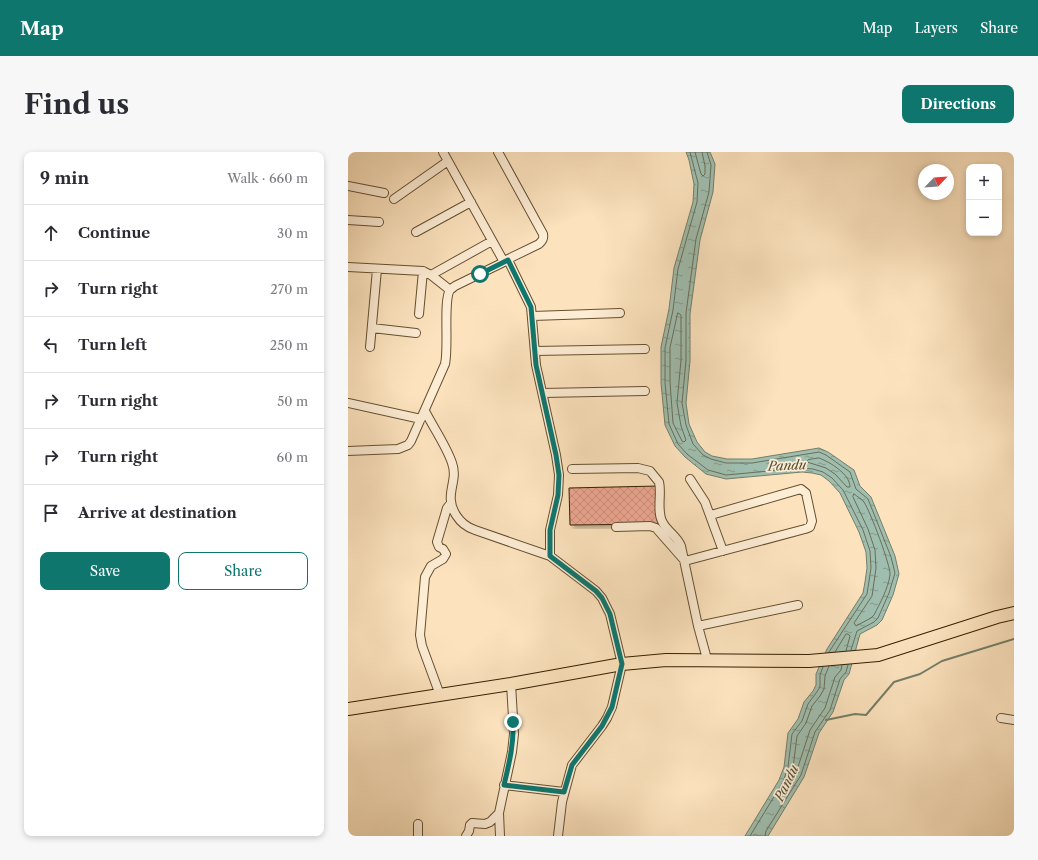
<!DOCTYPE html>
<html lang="en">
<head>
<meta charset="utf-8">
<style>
  :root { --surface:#fff; --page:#f7f7f7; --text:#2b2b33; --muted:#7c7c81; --line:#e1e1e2; --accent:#0f766e }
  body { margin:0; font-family:"Libre Caslon Text",serif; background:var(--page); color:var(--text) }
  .controls { position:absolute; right:12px; top:12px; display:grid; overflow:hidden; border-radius:8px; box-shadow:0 2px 6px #0003 }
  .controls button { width:36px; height:36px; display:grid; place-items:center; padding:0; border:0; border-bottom:1px solid var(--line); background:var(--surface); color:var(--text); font:20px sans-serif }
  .compass { position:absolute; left:570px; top:12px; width:36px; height:36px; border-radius:50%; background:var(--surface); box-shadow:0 2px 6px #0003; rotate:65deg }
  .stop { position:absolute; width:12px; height:12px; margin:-9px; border:3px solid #0f766e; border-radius:50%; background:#fff }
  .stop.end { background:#0f766e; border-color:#fff; box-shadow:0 1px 4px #0008 }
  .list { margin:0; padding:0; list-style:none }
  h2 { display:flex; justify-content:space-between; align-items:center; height:52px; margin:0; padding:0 16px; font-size:17px }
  h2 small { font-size:13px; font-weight:400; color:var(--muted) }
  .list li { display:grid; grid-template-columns:26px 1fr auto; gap:12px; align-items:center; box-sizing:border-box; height:56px; padding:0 16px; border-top:1px solid var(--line) }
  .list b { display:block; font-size:15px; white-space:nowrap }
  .list em { font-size:13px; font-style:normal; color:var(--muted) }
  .actions { display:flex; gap:8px; padding:12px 16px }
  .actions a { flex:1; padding:9px 0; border:1px solid var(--accent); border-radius:8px; text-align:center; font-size:14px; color:var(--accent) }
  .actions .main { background:var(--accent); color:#fff }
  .icon { flex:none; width:22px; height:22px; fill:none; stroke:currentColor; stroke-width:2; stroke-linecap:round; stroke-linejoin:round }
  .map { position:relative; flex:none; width:666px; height:684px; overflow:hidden; border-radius:8px }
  header { display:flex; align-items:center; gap:24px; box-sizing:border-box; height:56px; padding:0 20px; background:var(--accent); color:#fff }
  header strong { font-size:19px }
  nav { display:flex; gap:22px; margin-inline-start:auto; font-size:14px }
  .intro { display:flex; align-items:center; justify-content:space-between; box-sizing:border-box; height:96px; padding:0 24px }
  h1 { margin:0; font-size:28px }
  .button { padding:10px 18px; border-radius:8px; background:var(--accent); color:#fff; font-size:14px; font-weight:700 }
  main { display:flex; gap:24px; padding:0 24px }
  aside { flex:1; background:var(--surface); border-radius:8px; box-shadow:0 2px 6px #0003 }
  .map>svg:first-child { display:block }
  .water { fill:url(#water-ripples); stroke:#747e69 }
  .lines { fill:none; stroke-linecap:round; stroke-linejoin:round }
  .shore { stroke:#6a6e58; stroke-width:1 }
  .stream { stroke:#747e69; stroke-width:2 }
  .building { fill:url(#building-cross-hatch); stroke:#341f01; filter:url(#shadow) }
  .minor-casing { stroke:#665030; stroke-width:10 }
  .highway-casing { stroke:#341f01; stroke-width:14 }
  .minor { stroke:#fdedd5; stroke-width:8 }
  .highway { stroke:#fce3be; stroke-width:12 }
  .route { stroke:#0f766e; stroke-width:5 }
  .labels { text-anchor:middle; stroke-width:3.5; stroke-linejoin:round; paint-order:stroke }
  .water-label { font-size:13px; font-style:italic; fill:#544f35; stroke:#fdedd5 }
</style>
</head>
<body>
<header>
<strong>Map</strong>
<nav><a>Map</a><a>Layers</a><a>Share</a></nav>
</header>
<div class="intro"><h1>Find us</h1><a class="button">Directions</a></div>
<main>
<aside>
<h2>9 min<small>Walk · 660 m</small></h2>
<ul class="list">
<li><svg class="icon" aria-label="ahead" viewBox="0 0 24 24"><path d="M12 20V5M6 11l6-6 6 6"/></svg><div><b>Continue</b></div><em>30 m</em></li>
<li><svg class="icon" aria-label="right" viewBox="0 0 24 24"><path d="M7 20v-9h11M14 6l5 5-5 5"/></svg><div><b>Turn right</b></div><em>270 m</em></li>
<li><svg class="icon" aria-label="left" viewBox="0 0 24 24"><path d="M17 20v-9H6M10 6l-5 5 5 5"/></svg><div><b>Turn left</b></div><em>250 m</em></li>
<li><svg class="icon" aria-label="right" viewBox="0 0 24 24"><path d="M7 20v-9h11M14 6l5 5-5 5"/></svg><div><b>Turn right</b></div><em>50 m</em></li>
<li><svg class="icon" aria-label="right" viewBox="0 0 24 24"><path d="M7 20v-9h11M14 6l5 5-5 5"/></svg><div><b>Turn right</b></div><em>60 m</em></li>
<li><svg class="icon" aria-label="arrive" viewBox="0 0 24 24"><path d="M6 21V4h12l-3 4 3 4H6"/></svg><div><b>Arrive at destination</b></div></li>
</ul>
<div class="actions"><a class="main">Save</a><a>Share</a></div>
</aside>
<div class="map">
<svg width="666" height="684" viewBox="0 0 666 684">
  <defs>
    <pattern id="water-ripples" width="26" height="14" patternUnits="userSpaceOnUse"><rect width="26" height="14" fill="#9fbeaf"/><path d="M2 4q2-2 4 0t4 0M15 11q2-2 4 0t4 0" fill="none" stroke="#829a8c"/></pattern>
    <pattern id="building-cross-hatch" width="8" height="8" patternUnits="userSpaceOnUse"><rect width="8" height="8" fill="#eca691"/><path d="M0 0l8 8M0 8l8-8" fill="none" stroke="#cb8e7b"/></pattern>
    <filter id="shadow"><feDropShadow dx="3.5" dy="3.5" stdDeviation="2" flood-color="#0004"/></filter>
  </defs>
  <rect width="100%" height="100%" fill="#fce3be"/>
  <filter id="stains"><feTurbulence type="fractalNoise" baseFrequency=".005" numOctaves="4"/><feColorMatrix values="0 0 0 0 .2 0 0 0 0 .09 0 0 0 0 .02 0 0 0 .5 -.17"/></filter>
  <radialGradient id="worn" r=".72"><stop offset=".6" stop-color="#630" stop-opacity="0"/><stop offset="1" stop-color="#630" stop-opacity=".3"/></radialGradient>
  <path class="water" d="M338,0H362L367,12L365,40L352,88L342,162V209L338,251L341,272L349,290L357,300L364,304L379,307H404L471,296L480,300L506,318L512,334L523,345L547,404L551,422L545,443L534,468L529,473L512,482L501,522L496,528L485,560L471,581L456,625L420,684H397L431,628L436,615L440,581L450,567L456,550L465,539L468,533V522L479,497L515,441L517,430L519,416L518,400L511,380L492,341L481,329L473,323L464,321L454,320L378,327L358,322L337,305L327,294L317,273L313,231V195L321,157L326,116L345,50L346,32L341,8Z"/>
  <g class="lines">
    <path class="shore" d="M342,0L350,31L349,50L330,117L325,158L317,196V231L321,272L330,292L339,302L360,318L378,323L453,316L465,317L475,320L484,326L495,338L515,378L522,399L523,416L519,442L481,500
      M347,0L353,22L355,24L357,22V14L354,0
      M359,0L363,13L361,40L348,87L338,161V208L334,251L338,273L345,292L355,303L363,307L378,311H404L471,300L478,303L502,320L508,337L520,347L543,405L547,421L541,441L530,466L526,470L509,479L503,498
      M330,161L333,163V208L329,251L333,274L338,288L336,290L334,289L325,271L322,230V196Z
      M471,306C482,310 502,322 502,335H499L487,322L478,316L459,310L460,308Z
      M506,342C509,344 513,347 516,350C522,359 543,414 542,423C540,437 532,451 526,463L523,466L508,474L506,471L524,444L528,416L527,398L520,377L505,345Z
      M487,500L498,482H500L502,484L498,499
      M481,514L477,524L476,537L472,544L464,554L458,571L449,584L445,616L442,623L444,626L446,625L448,621L462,578L477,556L487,525L493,518L494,513
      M402,684L435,630L440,615L444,582L454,569L460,552L468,541L472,535V523L475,515
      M417,684L418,679L453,623L467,580L482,558L492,527L498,520L500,513"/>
    <path class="stream" d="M478,568L507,562L518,563L546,530L572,522L594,509L666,487"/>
  </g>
  <path class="building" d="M310,334L311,372L222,373L221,336Z"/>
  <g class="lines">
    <defs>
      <path id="minor" d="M150,0L195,82C196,87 194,89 191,92L156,109
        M0,34L36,41
        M46,47L100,9
        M0,68L31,70
        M68,80L123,50
        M160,108L183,155L188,213L208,303L211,323L210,343L202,378V404
        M0,115L75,119L83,123L102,138
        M83,123L144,89
        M71,162L75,119
        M185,164L272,161
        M24,176L68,181
        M22,195L29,117
        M187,199L297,197
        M195,241L297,239
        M0,251L73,267
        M77,259C85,275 99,295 104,311C111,330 95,342 108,363C113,371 118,375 127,378L202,404L248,439L254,446L262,462L274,512L264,555L259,566L254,574L224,613L214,650L210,684
        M0,299L50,297L60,293L63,289L97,212C101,195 95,148 102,138C104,136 106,135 107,134L156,110L95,0
        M224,317L290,316L302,319L311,330C314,342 308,360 315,371C320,380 329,384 333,394L350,474L359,507
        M342,327L357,350L375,399
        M268,375L302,374L308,376L337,409L457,377L462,375L464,369L458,341L453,337L363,363
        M350,474L450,453
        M92,543L74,494L72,483L77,425L83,414L95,407L98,402L95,397L91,395L89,390L99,356L103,351
        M653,566L666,568
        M156,633L216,640
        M151,661L152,684
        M70,684V672
        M118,684L121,679L122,673L124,671L137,672L142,670L151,661L164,600L166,582L163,532"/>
      <path id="highway" d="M0,557L163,532L274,512L318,508L461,509L530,503L649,465L666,461"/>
    </defs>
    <use href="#minor" class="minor-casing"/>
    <use href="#highway" class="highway-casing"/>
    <use href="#minor" class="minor"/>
    <use href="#highway" class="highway"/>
  </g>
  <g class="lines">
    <path class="route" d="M132,122L160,108L183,155L188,213L208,303L211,323L210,343L202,378V404L248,439L254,446L262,462L274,512L264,555L254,574L224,613L216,640L156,633C161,612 166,592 165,570"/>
  </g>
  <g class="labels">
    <g class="water-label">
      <text transform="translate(439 313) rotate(-2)" y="5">Pandu</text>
      <text transform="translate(438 631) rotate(-64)" y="5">Pandu</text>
    </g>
  </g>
  <rect width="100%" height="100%" filter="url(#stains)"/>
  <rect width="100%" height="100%" fill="url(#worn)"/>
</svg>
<div class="controls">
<button>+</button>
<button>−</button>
</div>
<svg class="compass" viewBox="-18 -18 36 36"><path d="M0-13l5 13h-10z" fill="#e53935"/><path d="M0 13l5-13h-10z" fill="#7c7c81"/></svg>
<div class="stop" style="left:132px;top:122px"></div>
<div class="stop end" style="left:165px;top:570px"></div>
</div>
</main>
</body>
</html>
